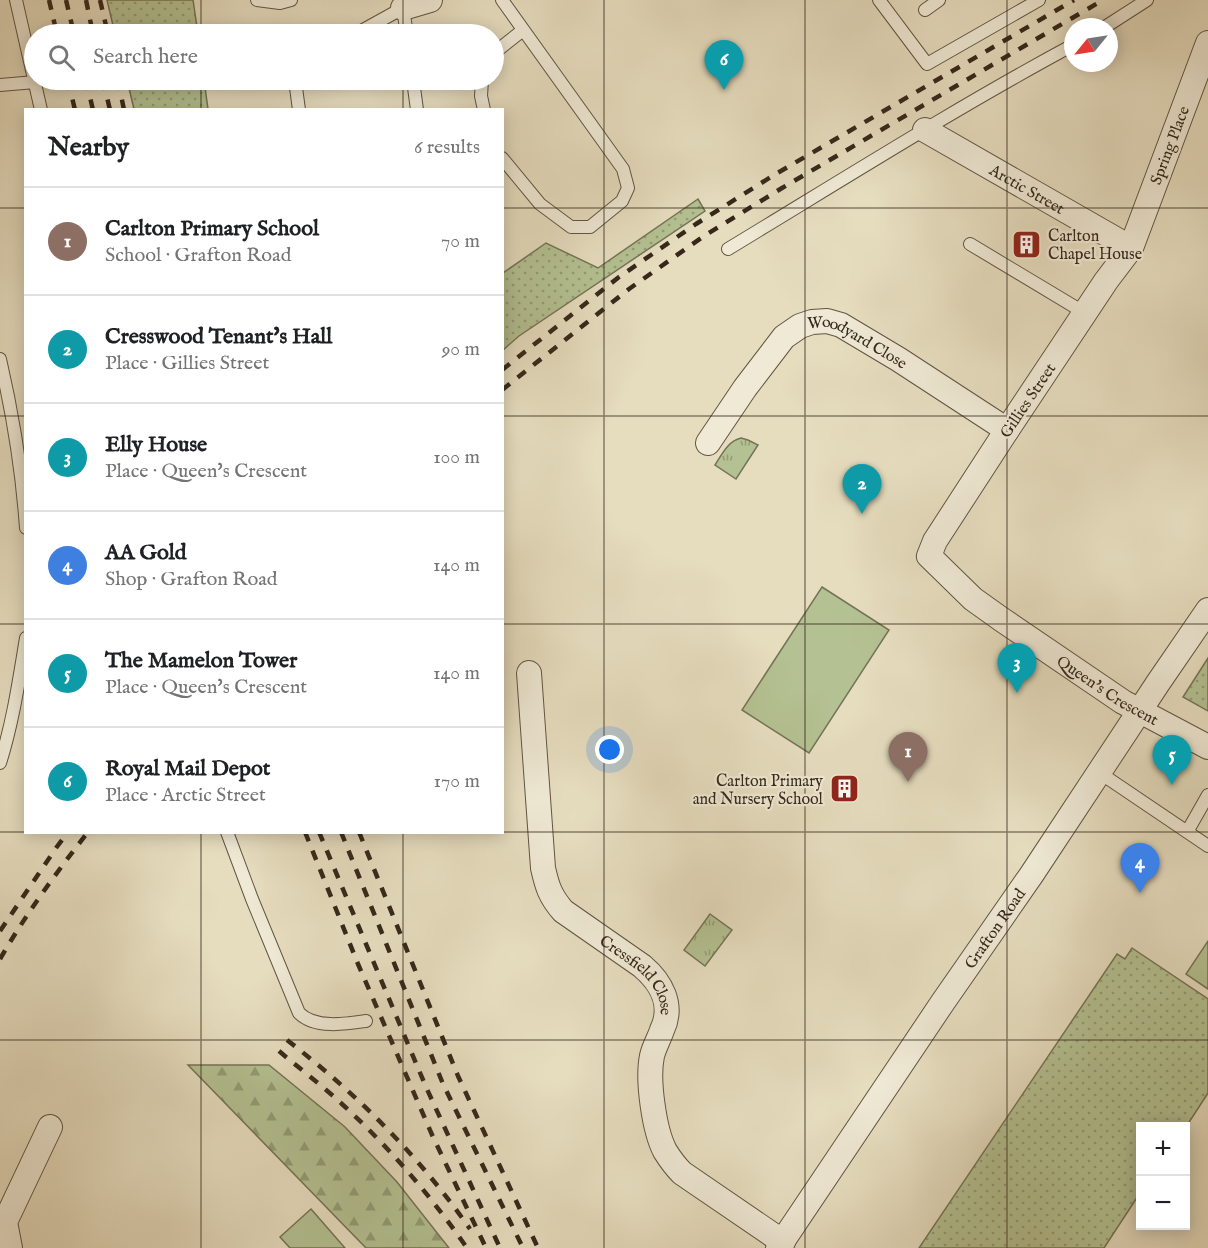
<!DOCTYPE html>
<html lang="en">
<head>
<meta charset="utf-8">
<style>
  :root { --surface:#fff; --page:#f2f2f2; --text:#202124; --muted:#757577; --line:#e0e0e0; --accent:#db2777 }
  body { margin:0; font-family:"IM FELL English",serif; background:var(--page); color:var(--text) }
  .controls { position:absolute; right:18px; bottom:18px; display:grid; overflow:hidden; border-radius:0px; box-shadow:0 3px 15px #0003 }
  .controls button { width:54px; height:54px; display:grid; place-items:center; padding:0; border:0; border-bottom:2px solid var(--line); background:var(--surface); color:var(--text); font:30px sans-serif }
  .compass { position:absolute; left:1064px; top:18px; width:54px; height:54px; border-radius:50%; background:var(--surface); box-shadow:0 3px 15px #0003; rotate:240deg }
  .you { position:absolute; left:610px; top:750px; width:21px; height:21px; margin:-15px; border:4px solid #fff; border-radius:50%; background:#1a73e8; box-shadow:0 0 0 9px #1a73e833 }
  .badge { display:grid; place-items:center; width:39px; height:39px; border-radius:50%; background:var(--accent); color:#fff; font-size:20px; font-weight:700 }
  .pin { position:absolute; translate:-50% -50px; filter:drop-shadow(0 2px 3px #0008) }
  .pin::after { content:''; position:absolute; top:32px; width:21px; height:18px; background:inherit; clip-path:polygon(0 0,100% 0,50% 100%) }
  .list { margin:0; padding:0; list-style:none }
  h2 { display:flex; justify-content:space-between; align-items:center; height:78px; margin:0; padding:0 24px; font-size:26px }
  h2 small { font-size:20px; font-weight:400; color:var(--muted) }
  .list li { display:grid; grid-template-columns:39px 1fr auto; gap:18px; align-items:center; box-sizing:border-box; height:108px; padding:0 24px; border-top:2px solid var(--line) }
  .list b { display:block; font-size:22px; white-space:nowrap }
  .list p { margin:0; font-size:20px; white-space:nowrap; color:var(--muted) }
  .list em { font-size:20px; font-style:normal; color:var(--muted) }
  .icon { flex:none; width:33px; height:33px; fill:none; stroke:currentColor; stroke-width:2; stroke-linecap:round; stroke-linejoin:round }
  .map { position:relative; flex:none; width:1208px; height:1248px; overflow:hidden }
  .search { position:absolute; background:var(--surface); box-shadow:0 3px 15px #0003; left:24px; top:24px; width:480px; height:66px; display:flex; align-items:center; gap:15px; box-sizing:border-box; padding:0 21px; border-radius:33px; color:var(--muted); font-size:22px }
  .panel { position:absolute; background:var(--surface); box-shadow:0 3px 15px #0003; left:24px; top:108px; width:480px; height:726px; border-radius:0px }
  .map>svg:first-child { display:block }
  .grass { fill:url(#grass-dots); stroke:#747456; stroke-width:1.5 }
  .forest { fill:url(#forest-firs); stroke:#747456; stroke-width:1.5 }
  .park { fill:url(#park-tufts); stroke:#747456; stroke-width:1.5 }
  .pitch { fill:#b4c192; stroke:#747456; stroke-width:1.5 }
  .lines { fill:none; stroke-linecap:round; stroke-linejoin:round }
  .service-casing { stroke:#615543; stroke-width:14 }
  .minor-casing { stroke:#615543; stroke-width:26 }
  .service { stroke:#efe9d5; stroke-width:12 }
  .minor { stroke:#efe9d5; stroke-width:24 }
  .rail { stroke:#35281a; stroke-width:4.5; stroke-dasharray:10 10; stroke-linecap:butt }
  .grid { fill:none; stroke:#35281a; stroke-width:1.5; stroke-opacity:0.55 }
  .labels { text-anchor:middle; stroke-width:4.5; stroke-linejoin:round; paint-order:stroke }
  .street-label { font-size:16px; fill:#35281a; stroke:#efe9d5 }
  .poi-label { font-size:16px; fill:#35281a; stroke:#efe9d5; text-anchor:start }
</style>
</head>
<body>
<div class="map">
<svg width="1208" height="1248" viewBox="0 0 1208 1248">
  <defs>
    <pattern id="grass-dots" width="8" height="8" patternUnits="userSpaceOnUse" patternTransform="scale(1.5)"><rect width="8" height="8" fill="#b4c192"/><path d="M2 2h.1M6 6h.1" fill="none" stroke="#939d76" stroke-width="1.8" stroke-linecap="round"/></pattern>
    <pattern id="forest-firs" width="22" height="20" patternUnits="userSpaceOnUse" patternTransform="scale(1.5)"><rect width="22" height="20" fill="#b4c192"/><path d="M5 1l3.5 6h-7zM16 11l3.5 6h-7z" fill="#939d76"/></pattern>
    <pattern id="park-tufts" width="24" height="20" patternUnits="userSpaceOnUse" patternTransform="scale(1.5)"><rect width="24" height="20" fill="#b4c192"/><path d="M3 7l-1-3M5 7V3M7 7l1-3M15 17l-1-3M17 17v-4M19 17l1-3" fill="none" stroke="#939d76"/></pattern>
  </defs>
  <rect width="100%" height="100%" fill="#e6ddbf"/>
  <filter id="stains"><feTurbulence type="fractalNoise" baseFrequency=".00333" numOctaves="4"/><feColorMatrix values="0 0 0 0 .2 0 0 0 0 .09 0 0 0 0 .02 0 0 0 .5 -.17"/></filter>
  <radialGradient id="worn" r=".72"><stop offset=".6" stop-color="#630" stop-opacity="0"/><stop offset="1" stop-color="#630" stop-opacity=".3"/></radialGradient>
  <path class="grass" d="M107,0H193L198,34H115Z
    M127,80H204L208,109H134Z
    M698,199L705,211L519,336L503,350V273L546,243L598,268Z
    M1208,658V711L1183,697Z
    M1132,948L1208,999V1093L1186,1127L1140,1126V1193L1104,1248H919L1117,954L1125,959Z"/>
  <path class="forest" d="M188,1065H269L345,1127L397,1182L449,1248H366Z"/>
  <path class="park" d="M741,438L748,440L758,445L736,479L715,465C722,454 728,441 741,438Z
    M710,914L732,930L705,966L684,950Z"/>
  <path class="pitch" d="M822,587L889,630L809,753L742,710Z
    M1208,941V989L1186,974Z
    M311,1209L345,1248H290L280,1237Z"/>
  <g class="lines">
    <defs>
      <path id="service" d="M16,0L41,110
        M257,0L280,3L291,0
        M502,0L623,169L628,188L622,201L590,227H571L540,204L502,158
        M879,0L927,64L1039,0
        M402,3L407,34
        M925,10L939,0
        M1105,27L1147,0
        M356,34L403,8
        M494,53L523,30
        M295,80L299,110
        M413,80L417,110
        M482,80L481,96L484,110
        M0,85L35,82
        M970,244L1085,313
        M728,249C842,180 956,108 1073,45
        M0,359C13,415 22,471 26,528
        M0,763C13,722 19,680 26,638
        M1100,773L1208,846
        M227,832L252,899L299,1013C315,1029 346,1024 366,1021
        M1187,832L1208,795"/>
      <g id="minor">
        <path d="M403,8L430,0"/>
        <path id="s1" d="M1208,43L1131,248L1106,281L1007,430L935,541L929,556L973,599L1001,619L1123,702L1208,747"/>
        <path id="s2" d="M925,130L1131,248"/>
        <path id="s3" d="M708,443L745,388L784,337L800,326L812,322L827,321L841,325L898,359L1007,430"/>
        <path id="s4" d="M529,673L543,868C547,886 550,896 563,911L642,966C661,982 674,1005 662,1030C659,1039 654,1047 652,1056C647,1079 654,1130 665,1151C670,1159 675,1166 682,1173L783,1242"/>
        <path d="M10,1248L5,1222L50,1127"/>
        <path id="s5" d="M778,1248L943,1002L1032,874L1158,683L1208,610"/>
      </g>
    </defs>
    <use href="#service" class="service-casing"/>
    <use href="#minor" class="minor-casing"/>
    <use href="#service" class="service"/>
    <use href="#minor" class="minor"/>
    <path class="rail" d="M49,0L57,34
      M66,0L74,34
      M86,0L93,34
      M100,0L108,34
      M68,80L75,110
      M86,80L93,110
      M103,80L110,110
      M118,80L124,110
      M502,370L619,277L696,224L774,175L1074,0
      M502,390L629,289L704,236L782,188L1103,0
      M305,832L358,964L433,1137L486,1248
      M319,832L426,1087L500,1248
      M341,832L443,1084L523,1248
      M359,832L458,1076L538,1248
      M0,931L56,848L68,832
      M0,959C26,914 56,873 88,832
      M287,1040C357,1094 420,1157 470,1229
      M279,1051C300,1069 323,1086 343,1105C389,1147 431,1196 467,1248"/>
  </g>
  <path class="grid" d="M201,0V34M403,0V34M604,0V1248M805,0V1248M1007,0V1248M201,80V110M403,80V110M0,208H26M502,208H1208M0,416H26M502,416H1208M0,624H26M502,624H1208M0,832H26M201,832V1248M403,832V1248M502,832H1208M0,1040H1208"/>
  <defs>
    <symbol id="building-square" viewBox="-11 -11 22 22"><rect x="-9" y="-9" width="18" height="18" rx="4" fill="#8f2418" stroke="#efe9d5"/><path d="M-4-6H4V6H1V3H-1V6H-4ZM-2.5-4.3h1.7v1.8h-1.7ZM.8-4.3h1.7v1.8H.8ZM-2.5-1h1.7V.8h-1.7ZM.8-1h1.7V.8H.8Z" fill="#fff"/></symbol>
  </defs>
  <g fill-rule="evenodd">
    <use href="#building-square" x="1010" y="228" width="33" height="33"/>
    <use href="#building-square" x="828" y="772" width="33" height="33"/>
  </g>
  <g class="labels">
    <g class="street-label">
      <text transform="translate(1169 145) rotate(-69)" y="6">Spring Place</text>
      <text dy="6" stroke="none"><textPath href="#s2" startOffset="118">Arctic Street</textPath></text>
      <text dy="6" stroke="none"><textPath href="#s3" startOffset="213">Woodyard Close</textPath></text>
      <text transform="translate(1027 400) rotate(-56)" y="6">Gillies Street</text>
      <text dy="6" stroke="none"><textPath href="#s1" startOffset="812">Queen's Crescent</textPath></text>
      <text dy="6" stroke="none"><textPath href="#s5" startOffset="386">Grafton Road</textPath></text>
      <text dy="6" stroke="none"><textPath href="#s4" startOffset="344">Cressfield Close</textPath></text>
    </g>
    <g class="poi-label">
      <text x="1048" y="241">Carlton<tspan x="1048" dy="18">Chapel House</tspan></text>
      <text x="823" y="786" text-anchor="end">Carlton Primary<tspan x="823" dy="18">and Nursery School</tspan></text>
    </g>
  </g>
  <rect width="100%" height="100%" filter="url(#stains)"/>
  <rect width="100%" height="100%" fill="url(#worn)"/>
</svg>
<div class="controls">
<button>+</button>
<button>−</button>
</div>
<svg class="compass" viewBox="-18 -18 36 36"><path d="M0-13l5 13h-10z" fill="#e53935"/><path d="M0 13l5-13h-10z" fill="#757577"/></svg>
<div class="you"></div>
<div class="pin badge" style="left:908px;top:782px;background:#8d6e63">1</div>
<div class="pin badge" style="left:862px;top:514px;background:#0f9aa8">2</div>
<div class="pin badge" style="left:1017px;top:693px;background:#0f9aa8">3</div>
<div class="pin badge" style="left:1140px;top:893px;background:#3f7fe0">4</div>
<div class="pin badge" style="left:1172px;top:785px;background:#0f9aa8">5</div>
<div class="pin badge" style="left:724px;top:90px;background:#0f9aa8">6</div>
<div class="search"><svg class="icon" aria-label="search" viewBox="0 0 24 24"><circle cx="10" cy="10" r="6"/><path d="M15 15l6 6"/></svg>Search here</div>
<section class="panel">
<h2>Nearby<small>6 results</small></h2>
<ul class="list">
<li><span class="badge" style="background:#8d6e63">1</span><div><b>Carlton Primary School</b><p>School · Grafton Road</p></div><em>70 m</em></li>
<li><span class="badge" style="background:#0f9aa8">2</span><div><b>Cresswood Tenant's Hall</b><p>Place · Gillies Street</p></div><em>90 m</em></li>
<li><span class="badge" style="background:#0f9aa8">3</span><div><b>Elly House</b><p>Place · Queen's Crescent</p></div><em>100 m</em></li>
<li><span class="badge" style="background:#3f7fe0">4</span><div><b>AA Gold</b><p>Shop · Grafton Road</p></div><em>140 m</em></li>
<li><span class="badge" style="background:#0f9aa8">5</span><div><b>The Mamelon Tower</b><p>Place · Queen's Crescent</p></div><em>140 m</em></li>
<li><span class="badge" style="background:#0f9aa8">6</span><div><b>Royal Mail Depot</b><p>Place · Arctic Street</p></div><em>170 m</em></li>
</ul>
</section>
</div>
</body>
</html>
